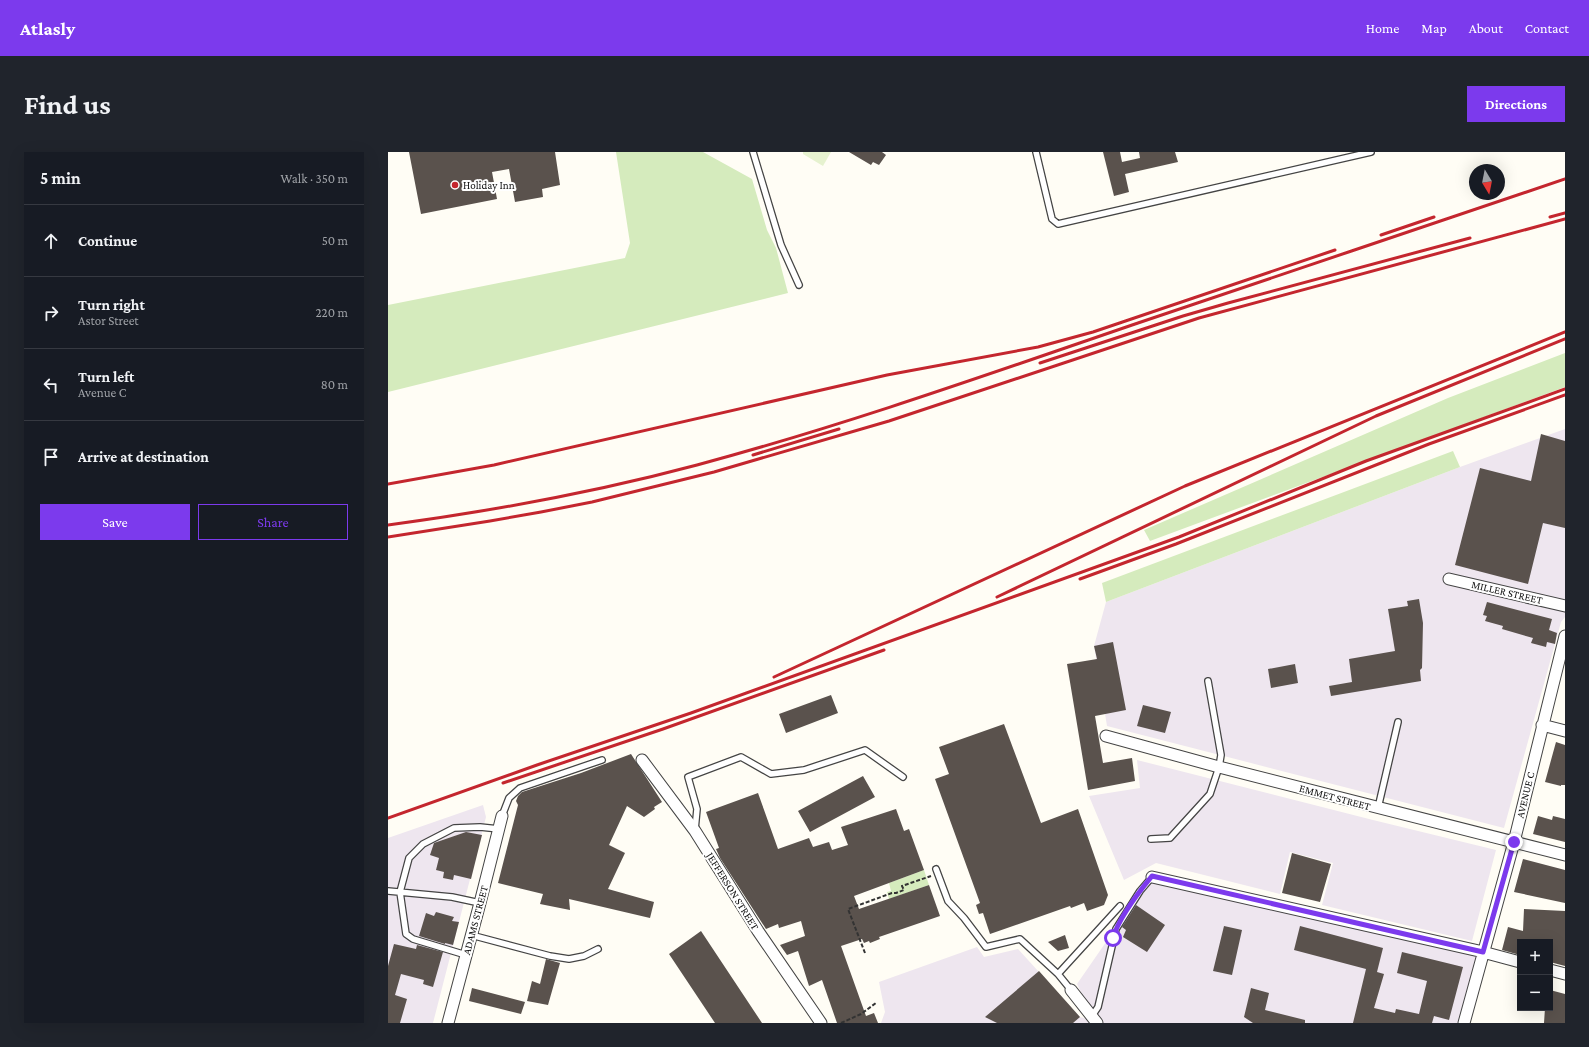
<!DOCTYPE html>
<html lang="en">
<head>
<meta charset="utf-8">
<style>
  :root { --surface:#171b24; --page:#20242c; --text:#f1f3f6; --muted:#9ea1a6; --line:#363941; --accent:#7c3aed }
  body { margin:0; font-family:"Crimson Pro",serif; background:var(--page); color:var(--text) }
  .controls { position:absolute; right:12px; bottom:12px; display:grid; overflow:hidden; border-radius:0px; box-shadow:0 4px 16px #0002 }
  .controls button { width:36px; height:36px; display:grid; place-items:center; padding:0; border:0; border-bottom:1px solid var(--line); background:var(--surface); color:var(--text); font:20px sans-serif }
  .compass { position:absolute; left:1081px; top:12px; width:36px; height:36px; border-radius:50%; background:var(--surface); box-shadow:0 4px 16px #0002; rotate:170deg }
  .stop { position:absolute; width:12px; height:12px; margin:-9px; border:3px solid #7c3aed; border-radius:50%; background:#fff }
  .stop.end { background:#7c3aed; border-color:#fff; box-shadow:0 1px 4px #0008 }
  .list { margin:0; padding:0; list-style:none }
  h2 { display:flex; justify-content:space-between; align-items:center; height:52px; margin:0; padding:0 16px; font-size:17px }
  h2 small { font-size:13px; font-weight:400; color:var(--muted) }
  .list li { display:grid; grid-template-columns:26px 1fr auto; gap:12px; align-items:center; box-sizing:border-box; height:72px; padding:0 16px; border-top:1px solid var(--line) }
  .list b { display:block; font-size:15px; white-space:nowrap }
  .list p { margin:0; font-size:13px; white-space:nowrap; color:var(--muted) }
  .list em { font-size:13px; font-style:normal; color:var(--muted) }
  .actions { display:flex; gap:8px; padding:12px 16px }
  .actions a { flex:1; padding:9px 0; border:1px solid var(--accent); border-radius:0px; text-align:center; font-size:14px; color:var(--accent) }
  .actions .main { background:var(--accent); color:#fff }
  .icon { flex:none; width:22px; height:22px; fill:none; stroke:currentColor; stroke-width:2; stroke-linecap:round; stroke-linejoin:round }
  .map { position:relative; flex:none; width:1177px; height:871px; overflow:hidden; border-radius:0px }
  header { display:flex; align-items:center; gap:24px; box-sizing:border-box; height:56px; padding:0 20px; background:var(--accent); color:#fff }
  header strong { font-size:19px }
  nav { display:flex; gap:22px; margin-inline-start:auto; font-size:14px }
  .intro { display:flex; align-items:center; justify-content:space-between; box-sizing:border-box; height:96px; padding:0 24px }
  h1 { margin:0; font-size:28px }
  .button { padding:10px 18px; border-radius:0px; background:var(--accent); color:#fff; font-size:14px; font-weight:700 }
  main { display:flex; gap:24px; padding:0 24px }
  aside { flex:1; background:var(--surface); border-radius:0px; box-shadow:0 4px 16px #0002 }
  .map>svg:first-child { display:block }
  .industrial { fill:#eee6ef }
  .green { fill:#d5ebbd }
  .pitch { fill:#e6f2cf }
  .building { fill:#5a524d }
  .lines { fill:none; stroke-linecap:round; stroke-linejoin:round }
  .service-casing { stroke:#444; stroke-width:8 }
  .minor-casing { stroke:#444; stroke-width:13 }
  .path { stroke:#333; stroke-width:2; stroke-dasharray:4 2; stroke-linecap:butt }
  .service { stroke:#fff; stroke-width:5.5 }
  .minor { stroke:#fff; stroke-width:11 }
  .rail { stroke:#c4262e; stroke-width:3 }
  .route { stroke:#7c3aed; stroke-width:5 }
  .poi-dot { fill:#c4262e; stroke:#fff; stroke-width:1.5 }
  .labels { text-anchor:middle; stroke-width:4; stroke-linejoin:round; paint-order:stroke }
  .poi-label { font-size:11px; fill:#111; stroke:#fff; text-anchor:start }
  .street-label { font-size:11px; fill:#111; stroke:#fff }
</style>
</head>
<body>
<header>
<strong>Atlasly</strong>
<nav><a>Home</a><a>Map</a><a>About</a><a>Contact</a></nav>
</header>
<div class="intro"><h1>Find us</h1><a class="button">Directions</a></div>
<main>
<aside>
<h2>5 min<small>Walk · 350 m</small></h2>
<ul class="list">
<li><svg class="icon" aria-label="ahead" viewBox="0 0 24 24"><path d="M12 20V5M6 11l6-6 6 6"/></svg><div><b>Continue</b></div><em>50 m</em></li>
<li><svg class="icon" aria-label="right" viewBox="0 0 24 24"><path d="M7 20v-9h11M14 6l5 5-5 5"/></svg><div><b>Turn right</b><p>Astor Street</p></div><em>220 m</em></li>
<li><svg class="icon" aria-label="left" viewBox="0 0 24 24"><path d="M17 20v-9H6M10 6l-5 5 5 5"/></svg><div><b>Turn left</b><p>Avenue C</p></div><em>80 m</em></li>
<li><svg class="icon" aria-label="arrive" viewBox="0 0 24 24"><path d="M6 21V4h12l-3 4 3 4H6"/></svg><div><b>Arrive at destination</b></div></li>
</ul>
<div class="actions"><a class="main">Save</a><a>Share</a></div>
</aside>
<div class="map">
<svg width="1177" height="871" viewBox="0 0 1177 871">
  <rect width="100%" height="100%" fill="#fffdf5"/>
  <path class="industrial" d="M1177,277V465L1173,470L1116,676L719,574L706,494L718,450L1072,315Z
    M749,608L985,668L1108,698L1084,789L934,753L945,711L902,700L892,742L768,711L736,728L701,644L752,636Z
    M95,653L98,665L45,871H0V686Z
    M765,722L1095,800L1076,871H493L497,860L491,830L589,795L596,805L630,797L692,865L707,869L689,832Z"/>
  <path class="green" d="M228,0H315L364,27L379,78L388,96L400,141L0,240V153L237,106L242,91Z
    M1177,201V235L762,389L756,378L1060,246Z
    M1065,299L1072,315L718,450L714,431Z
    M536,718L541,733L501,747L499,740L503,739L501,731Z"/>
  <path class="pitch" d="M415,0H443L435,14L415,2Z"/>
  <path class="building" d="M21,0H167L172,33L154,37L155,45L127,50L121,17L104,20L109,47L33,62Z
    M461,0H494L498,3L491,13L485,10L483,13Z
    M715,0H732L734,10L752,6L751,0H787L790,10L737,22L741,40L726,44Z
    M1153,282L1177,289V376L1155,371L1140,432L1067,413L1092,316L1143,329Z
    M1031,447L1035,471L1034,516L1032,518L1033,529L943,544L941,534L964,530L961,507L1007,499L1000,457L1020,454L1019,449Z
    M1099,450L1164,467L1161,478L1169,481L1167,492L1159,490L1158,495L1143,491L1145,486L1114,477L1115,474L1097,469L1099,464L1095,463Z
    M725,490L738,558L707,564L715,611L744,606L747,629L700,638L679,512L709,507L706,494Z
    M907,512L910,531L883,536L880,517Z
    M443,543L450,561L398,581L391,562Z
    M755,553L783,560L777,581L749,574Z
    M616,572L653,671L690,657L720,743L716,753L699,759L696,751L683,756L682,754L602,782L595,761L591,762L588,753L592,751L547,627L561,622L551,595Z
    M1168,590L1177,593V633H1173V634L1157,630Z
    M243,602L274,650L266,655L267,657L256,665L239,654L221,693L237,701L220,737L266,750L262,766L181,747L182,758L152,752L155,742L110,731L130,653L128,649L130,644L134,640L193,621Z
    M475,624L487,645L422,680L410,659Z
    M370,641L390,697L421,686L425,695L441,690L444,698L460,693L453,675L508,657L516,679L521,677L536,718L466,744L471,757L541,733L552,764L491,785L492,787L482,791L481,789L476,791L474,787L453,794L478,864L486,861L490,871H449L434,828L421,834L410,799L399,803L392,793L417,784L413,769L391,776L390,772L378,777L332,706L328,697L331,696L318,660Z
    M1150,664L1164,668L1165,664L1177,667V690L1145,682Z
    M78,680L94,683L83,727L66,723L65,728L55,726L56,720L48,718L51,706L42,703L46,691Z
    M904,701L943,712L932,750L894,741Z
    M1135,707L1177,718V751L1126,740Z
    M748,753L777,773L759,800L735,785L738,778L734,775Z
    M1136,757L1177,759V814L1162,810V790H1132V803L1114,798L1120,775L1135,779Z
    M48,760L66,765L64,769L71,770L65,793L57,791V792L31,784L38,761L46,764Z
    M836,774L854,778L844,823L825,819Z
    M912,774L995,796L989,820L996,822L986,856L1007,861L1008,857L1031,862L1039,829L1009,821L1014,800L1075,815L1061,868L1046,864L1044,871H965L978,817L906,798Z
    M313,779L374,871H327L281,802Z
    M677,783L681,796L670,799L660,790Z
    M6,792L28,797L29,793L55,800L45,835L35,832L36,828L13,822L7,843L19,847L12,871H0V814Z
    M158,807L172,811L160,853L139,849L144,829L152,832Z
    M651,819L692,865L685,871H609L597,865Z
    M84,836L137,850L133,862L81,849Z
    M863,836L881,841L877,858L917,868V871H865L856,865Z
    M1162,838L1177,842V871H1156L1157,856H1162Z"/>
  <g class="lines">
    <defs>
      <path id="service" d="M365,0L393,93L411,133
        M648,0L664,67L670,72L983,0
        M990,656L1010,570
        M114,664L121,646L132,636L214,608
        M307,678L309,657L300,625L353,605L383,622L416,618L477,598L515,625
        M763,687L782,686L822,642L831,615L833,603L820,529
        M548,717L560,749L576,766L598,795L632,787L670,822L683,838
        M0,739L64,745L92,751
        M83,783L162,804L181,807L196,804L210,797
        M78,803L25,787L18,782L12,740L21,706L35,692L66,676L92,675L111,677
        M670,822L732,754
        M704,864L710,855L728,777L752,739L764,725"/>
      <path id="minor" d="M1061,427L1177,454
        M1154,573L1177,579
        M718,584L831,615L1177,703
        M254,608L307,679L370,779L433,871
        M764,725L1091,799L1132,810
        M1162,818L1177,822
        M683,838L709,871
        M60,871L92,751L114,664
        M1076,871L1126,690L1177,484"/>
    </defs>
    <use href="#service" class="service-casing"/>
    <use href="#minor" class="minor-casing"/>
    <path class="path" d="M477,801L460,757L504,741H508L516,738L514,734L543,724
      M453,871L473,862L488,851"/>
    <use href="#service" class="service"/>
    <use href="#minor" class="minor"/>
    <path class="rail" d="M1162,65L1177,61
      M993,83L1046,65
      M652,211L795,164L840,151L1082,86
      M365,303L451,277
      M0,332L106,313L499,223L650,195L705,180L947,98
      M0,373C104,359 208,340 309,313C458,273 604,221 750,171C892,123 1035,75 1177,27
      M0,385L102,369L153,360L204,350L326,320L501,269L811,166L1177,67
      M692,427L788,392L1041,292L1177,243
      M609,445L988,264L1177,187
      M386,525L797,334L1177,180
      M115,631L275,577L496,498
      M0,666L149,613L303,561L791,385L978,309L1177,237"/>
  </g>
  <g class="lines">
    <path class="route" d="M725,786C731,765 750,741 764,724L1095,800L1126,690"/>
  </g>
  <circle class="poi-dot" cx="67" cy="33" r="4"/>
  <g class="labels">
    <g class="poi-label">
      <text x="75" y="37">Holiday Inn</text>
    </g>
    <g class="street-label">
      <text transform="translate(1119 440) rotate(13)" y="4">MILLER STREET</text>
      <text transform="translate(1137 643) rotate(-76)" y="4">AVENUE C</text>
      <text transform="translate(947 645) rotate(15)" y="4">EMMET STREET</text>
      <text transform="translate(345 739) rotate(58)" y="4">JEFFERSON STREET</text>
      <text transform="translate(87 768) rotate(-75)" y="4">ADAMS STREET</text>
    </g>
  </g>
</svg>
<div class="controls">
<button>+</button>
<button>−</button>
</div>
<svg class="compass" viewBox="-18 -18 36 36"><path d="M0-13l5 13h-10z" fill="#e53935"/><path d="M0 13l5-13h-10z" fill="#9ea1a6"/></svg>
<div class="stop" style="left:725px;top:786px"></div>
<div class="stop end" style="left:1126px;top:690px"></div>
</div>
</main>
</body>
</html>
